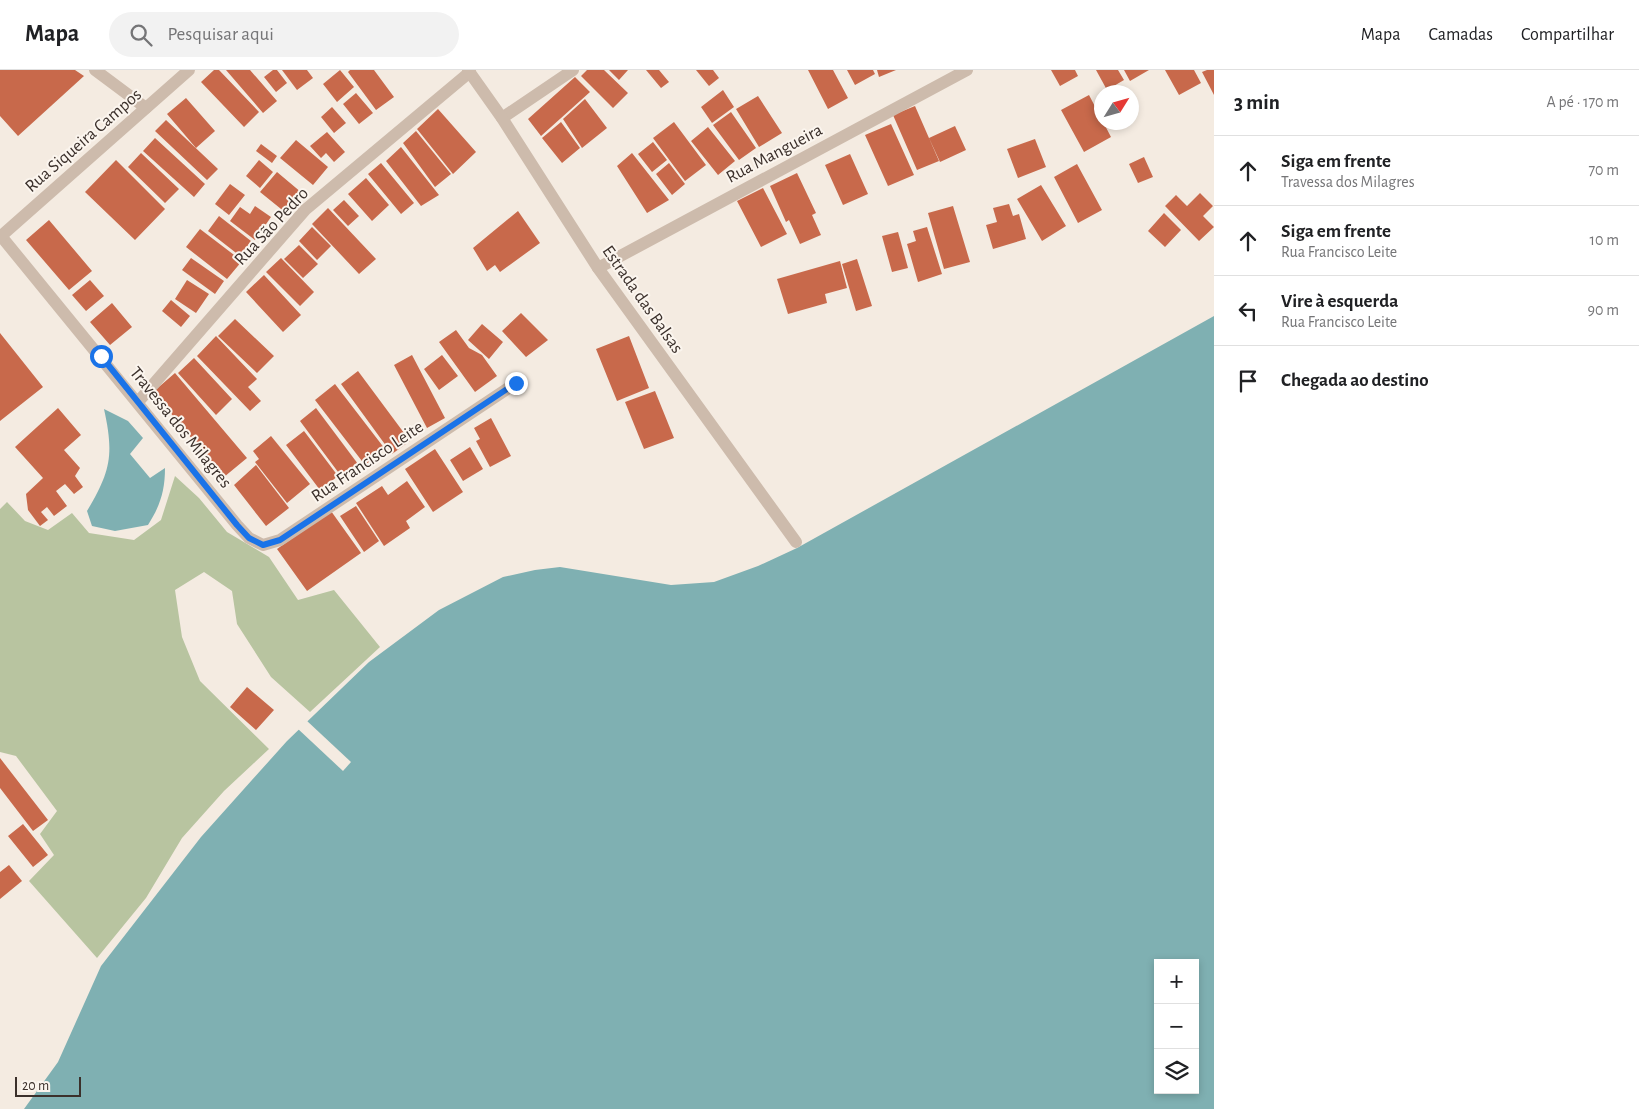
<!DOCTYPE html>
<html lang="pt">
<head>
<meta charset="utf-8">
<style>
  :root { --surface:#fff; --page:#f2f2f2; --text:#202124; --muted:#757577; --line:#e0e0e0 }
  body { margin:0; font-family:"Alegreya Sans",sans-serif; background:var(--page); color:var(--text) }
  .controls { position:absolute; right:15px; bottom:15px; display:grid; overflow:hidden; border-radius:0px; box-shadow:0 2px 8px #0003 }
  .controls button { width:45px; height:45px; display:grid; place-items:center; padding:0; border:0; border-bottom:1px solid var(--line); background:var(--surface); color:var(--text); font:25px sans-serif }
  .compass { position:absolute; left:1094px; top:15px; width:45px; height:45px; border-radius:50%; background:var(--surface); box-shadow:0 2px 8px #0003; rotate:53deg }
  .scale { position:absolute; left:15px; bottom:12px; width:66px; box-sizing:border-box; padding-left:5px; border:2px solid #3b302b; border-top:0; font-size:14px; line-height:18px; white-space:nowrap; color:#3b302b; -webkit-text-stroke:4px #fbf5ee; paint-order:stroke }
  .stop { position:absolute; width:15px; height:15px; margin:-11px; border:4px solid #1a73e8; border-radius:50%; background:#fff }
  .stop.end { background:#1a73e8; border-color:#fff; box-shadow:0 1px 5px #0008 }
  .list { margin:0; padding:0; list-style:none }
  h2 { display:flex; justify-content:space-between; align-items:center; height:65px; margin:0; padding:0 20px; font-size:21px }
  h2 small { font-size:16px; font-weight:400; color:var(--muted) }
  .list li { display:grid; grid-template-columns:32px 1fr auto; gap:15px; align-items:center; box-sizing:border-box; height:70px; padding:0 20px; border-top:1px solid var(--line) }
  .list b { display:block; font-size:19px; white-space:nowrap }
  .list p { margin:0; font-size:16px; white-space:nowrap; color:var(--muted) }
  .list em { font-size:16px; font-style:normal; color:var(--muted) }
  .icon { flex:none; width:28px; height:28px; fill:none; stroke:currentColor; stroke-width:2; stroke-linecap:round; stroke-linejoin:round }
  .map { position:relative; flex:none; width:1214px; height:1039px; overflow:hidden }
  header { display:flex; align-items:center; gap:30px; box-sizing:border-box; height:70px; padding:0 25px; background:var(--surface); border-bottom:1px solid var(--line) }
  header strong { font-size:24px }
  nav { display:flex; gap:28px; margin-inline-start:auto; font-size:18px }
  .search { width:350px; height:45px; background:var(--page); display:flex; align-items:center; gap:12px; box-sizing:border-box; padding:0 18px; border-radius:28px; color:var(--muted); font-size:19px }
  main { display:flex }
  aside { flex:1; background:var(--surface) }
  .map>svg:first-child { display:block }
  .green { fill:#b8c4a0 }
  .water { fill:#7fb0b2; fill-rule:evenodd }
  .pier { fill:#f4ebe1 }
  .building { fill:#c8694b }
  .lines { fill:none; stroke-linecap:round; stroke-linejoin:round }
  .minor { stroke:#cdbbac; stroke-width:12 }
  .tertiary { stroke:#cdbbac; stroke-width:12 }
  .route { stroke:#1a73e8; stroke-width:6 }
  .labels { text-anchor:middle; stroke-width:4; stroke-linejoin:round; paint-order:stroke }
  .street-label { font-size:18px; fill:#3b302b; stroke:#fbf5ee }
</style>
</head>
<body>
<header>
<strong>Mapa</strong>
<div class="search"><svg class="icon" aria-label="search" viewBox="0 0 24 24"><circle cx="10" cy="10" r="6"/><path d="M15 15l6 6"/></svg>Pesquisar aqui</div>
<nav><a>Mapa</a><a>Camadas</a><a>Compartilhar</a></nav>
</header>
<main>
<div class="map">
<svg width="1214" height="1039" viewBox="0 0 1214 1039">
  <rect width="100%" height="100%" fill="#f4ebe1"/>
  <path class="green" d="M175,406L199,428L227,462L269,487L298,530L334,520L380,577L310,642L271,607L237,554L232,521L204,502L175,520L182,567L200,611L269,679L224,721L182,768L146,828L97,888L29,811L54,785L40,764L57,741L16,686L0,682V439L7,432L25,451L48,460L72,443L89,463L134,470L161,450Z"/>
  <path class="water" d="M1214,246V1039H24L58,992L101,896L201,767L287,671L369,592L439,540L503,507L535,500L560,497L671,515L714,512L758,496L797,478ZM1158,893H1195V1020H1158Z
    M104,339L128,351L143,368L130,384L150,408L165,398C165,421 160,436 148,455L115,461L92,456L87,441C111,401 114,384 104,339Z"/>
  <path class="pier" d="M306,650L351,692L343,701L297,658Z"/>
  <path class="building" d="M0,0H75L84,6L18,66L0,46Z
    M214,0H219L259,42L244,57L201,12Z
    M226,0H250L277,31L263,43Z
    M273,0H277L287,13L276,22L264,7Z
    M282,0H307L313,8L297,20Z
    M340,0L354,17L337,32L323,14Z
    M350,0H374L394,27L376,40L348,2Z
    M587,0H604L628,23L613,38L581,6Z
    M609,0H628L619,10Z
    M646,0H659L669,12L661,18Z
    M696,0H713L719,8L709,16Z
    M808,0H833L848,28L828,39Z
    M847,0H873L875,4L855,15Z
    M877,0H896L879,7Z
    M1051,0H1075L1078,6L1060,16Z
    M1096,0H1118L1124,10L1107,20Z
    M1124,0H1149L1130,11Z
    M1165,0H1194L1201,13L1179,25Z
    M1207,0H1214V25L1202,2Z
    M575,7L590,22L541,66L528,49Z
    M723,20L734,37L712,53L701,37Z
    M356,23L373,43L359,54L343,34Z
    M1089,25L1111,67L1084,82L1061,40Z
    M758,26L782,63L759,77L736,39Z
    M186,28L215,61L196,78L167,44Z
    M585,29L607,58L582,78L563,49Z
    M915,36L939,91L917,100L893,45Z
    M332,37L346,53L334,63L321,47Z
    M438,39L476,82L453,104L417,59Z
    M731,42L756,78L739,90L713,55Z
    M166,50L218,99L207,110L155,61Z
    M561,52L580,78L562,93L542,68Z
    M674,52L706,95L685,111L653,68Z
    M891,54L914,105L888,116L865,65Z
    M955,56L966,80L940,92L929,68Z
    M708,57L735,91L718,105L691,71Z
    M416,61L451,104L435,117L403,73Z
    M327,62L345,82L334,92L326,83L321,88L310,76Z
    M155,68L205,114L194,127L143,81Z
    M1035,69L1046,97L1018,108L1007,79Z
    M296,70L328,97L313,115L280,88Z
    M653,72L667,90L652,102L638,84Z
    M261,74L277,86L272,93L256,81Z
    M401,77L439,125L421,136L386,91Z
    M141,83L179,119L165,133L128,97Z
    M632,83L669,130L647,143L617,96Z
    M850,84L868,124L843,135L825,95Z
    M1144,87L1153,107L1138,113L1129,94Z
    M116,90L165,139L135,170L85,122Z
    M259,90L273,102L260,118L246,106Z
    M381,93L414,133L401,144L368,104Z
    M669,93L685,114L672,125L656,104Z
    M1077,94L1102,140L1078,153L1054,107Z
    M277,102L302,123L286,143L260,122Z
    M797,103L816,143L812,145L821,165L800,174L789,150L786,152L770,116Z
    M366,108L389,135L372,151L348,124Z
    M230,114L245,125L229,145L215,134Z
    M1041,115L1066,156L1042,171L1017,129Z
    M763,118L787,164L761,177L737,131Z
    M1200,123L1213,136L1203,146L1214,157L1199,171L1165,136L1176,125L1187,136Z
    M344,130L359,146L348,156L333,140Z
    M1009,134L1013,146L1019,144L1026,169L993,179L986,155L997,152L993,138Z
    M255,136L271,147L255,170L230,151L240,137L250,144Z
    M953,136L970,192L944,199L928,143Z
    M328,138L376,189L359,204L312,154Z
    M518,141L540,173L500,202L495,195L487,201L473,178Z
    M1164,143L1181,160L1165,177L1148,161Z
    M219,146L251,171L240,186L208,161Z
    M49,150L92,201L69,220L26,170Z
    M312,157L331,176L317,190L299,171Z
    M927,157L942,204L918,212L907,174L916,171L913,161Z
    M200,159L242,191L227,209L186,177Z
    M898,162L908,198L892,202L882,166Z
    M299,175L318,194L303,208L284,189Z
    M191,188L224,211L215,224L182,200Z
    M281,188L314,222L300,236L266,202Z
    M857,189L872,236L856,241L842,194Z
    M840,191L847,218L825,224L827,233L788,244L777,209Z
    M264,205L301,245L283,262L246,222Z
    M90,210L104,226L86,241L72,225Z
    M187,210L209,224L196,243L175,229Z
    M171,230L190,246L181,257L162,241Z
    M112,233L132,257L110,275L90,252Z
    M521,243L548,270L526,287L502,261Z
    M235,249L274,286L257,303L218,266Z
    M482,254L503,272L489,289L468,270Z
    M456,260L469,278L482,285L497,306L475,322L439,272Z
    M0,263L43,317L0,351Z
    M216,266L257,309L248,317L261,331L250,341L197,286Z
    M629,266L649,318L617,331L596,279Z
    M412,285L445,348L427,358L394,295Z
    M442,285L458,306L439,320L424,299Z
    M194,288L232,329L216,345L178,303Z
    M358,301L410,371L392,384L341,314Z
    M175,303L247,388L224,407L153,322Z
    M335,314L385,379L365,395L315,330Z
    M655,321L674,368L644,379L625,332Z
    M58,338L81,365L64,380L80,398L75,406L83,417L74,424L65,414L56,421L67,436L54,446L47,437L41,442L48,450L40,456L28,440L26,424L43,408L15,377Z
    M316,338L358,394L341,406L300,351Z
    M491,348L511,386L490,397L476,371L480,369L474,358Z
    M304,361L338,406L320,420L286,375Z
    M271,366L310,414L287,433L255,392L259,389L253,381Z
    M470,377L483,399L463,411L450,390Z
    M435,379L463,422L433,442L405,399Z
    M256,395L289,438L266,456L234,415Z
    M407,411L425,437L406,451L410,458L384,476L356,433L382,416L388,425Z
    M356,436L379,471L364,482L340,446Z
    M331,441L361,483L307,521L277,479Z
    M247,617L274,640L256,660L230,637Z
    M0,688L48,750L33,761L0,718Z
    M23,754L48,785L33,797L8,766Z
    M9,795L22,811L0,829V802Z"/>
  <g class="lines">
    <path class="minor" d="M95,0L146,38
      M502,48L573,0
      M1,166L237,455L249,468L263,475L280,470L516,313
      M598,198L967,0
      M138,332L305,140L470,2"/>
    <path class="tertiary" d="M468,0L502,48L598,198L796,472
      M0,167L189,0"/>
  </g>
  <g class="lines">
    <path class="route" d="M101,286L237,455L249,468L263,475L280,470L516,313"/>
  </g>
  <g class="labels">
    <g class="street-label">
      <text transform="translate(83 70) rotate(-41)" y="6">Rua Siqueira Campos</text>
      <text transform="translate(774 83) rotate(-28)" y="6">Rua Mangueira</text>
      <text transform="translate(271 156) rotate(-47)" y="6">Rua São Pedro</text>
      <text transform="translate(643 229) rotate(55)" y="6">Estrada das Balsas</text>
      <text transform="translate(181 357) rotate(51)" y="6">Travessa dos Milagres</text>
      <text transform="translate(367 391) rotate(-34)" y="6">Rua Francisco Leite</text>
    </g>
  </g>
</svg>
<div class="controls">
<button>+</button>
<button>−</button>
<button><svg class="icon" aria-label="layers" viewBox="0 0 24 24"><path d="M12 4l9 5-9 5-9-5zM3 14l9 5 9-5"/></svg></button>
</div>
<svg class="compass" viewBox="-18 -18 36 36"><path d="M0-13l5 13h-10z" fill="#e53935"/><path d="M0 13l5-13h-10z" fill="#757577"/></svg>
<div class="scale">20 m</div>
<div class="stop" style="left:101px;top:286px"></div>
<div class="stop end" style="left:516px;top:313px"></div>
</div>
<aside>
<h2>3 min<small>A pé · 170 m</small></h2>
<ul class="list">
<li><svg class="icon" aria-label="ahead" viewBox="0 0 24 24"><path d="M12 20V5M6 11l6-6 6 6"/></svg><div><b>Siga em frente</b><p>Travessa dos Milagres</p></div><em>70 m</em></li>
<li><svg class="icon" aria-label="ahead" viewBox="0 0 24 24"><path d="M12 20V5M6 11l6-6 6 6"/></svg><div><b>Siga em frente</b><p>Rua Francisco Leite</p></div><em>10 m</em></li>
<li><svg class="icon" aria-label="left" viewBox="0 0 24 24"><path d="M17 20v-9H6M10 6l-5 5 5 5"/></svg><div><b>Vire à esquerda</b><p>Rua Francisco Leite</p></div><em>90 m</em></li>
<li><svg class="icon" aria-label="arrive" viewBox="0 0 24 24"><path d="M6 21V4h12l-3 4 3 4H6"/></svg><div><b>Chegada ao destino</b></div></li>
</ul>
</aside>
</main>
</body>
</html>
